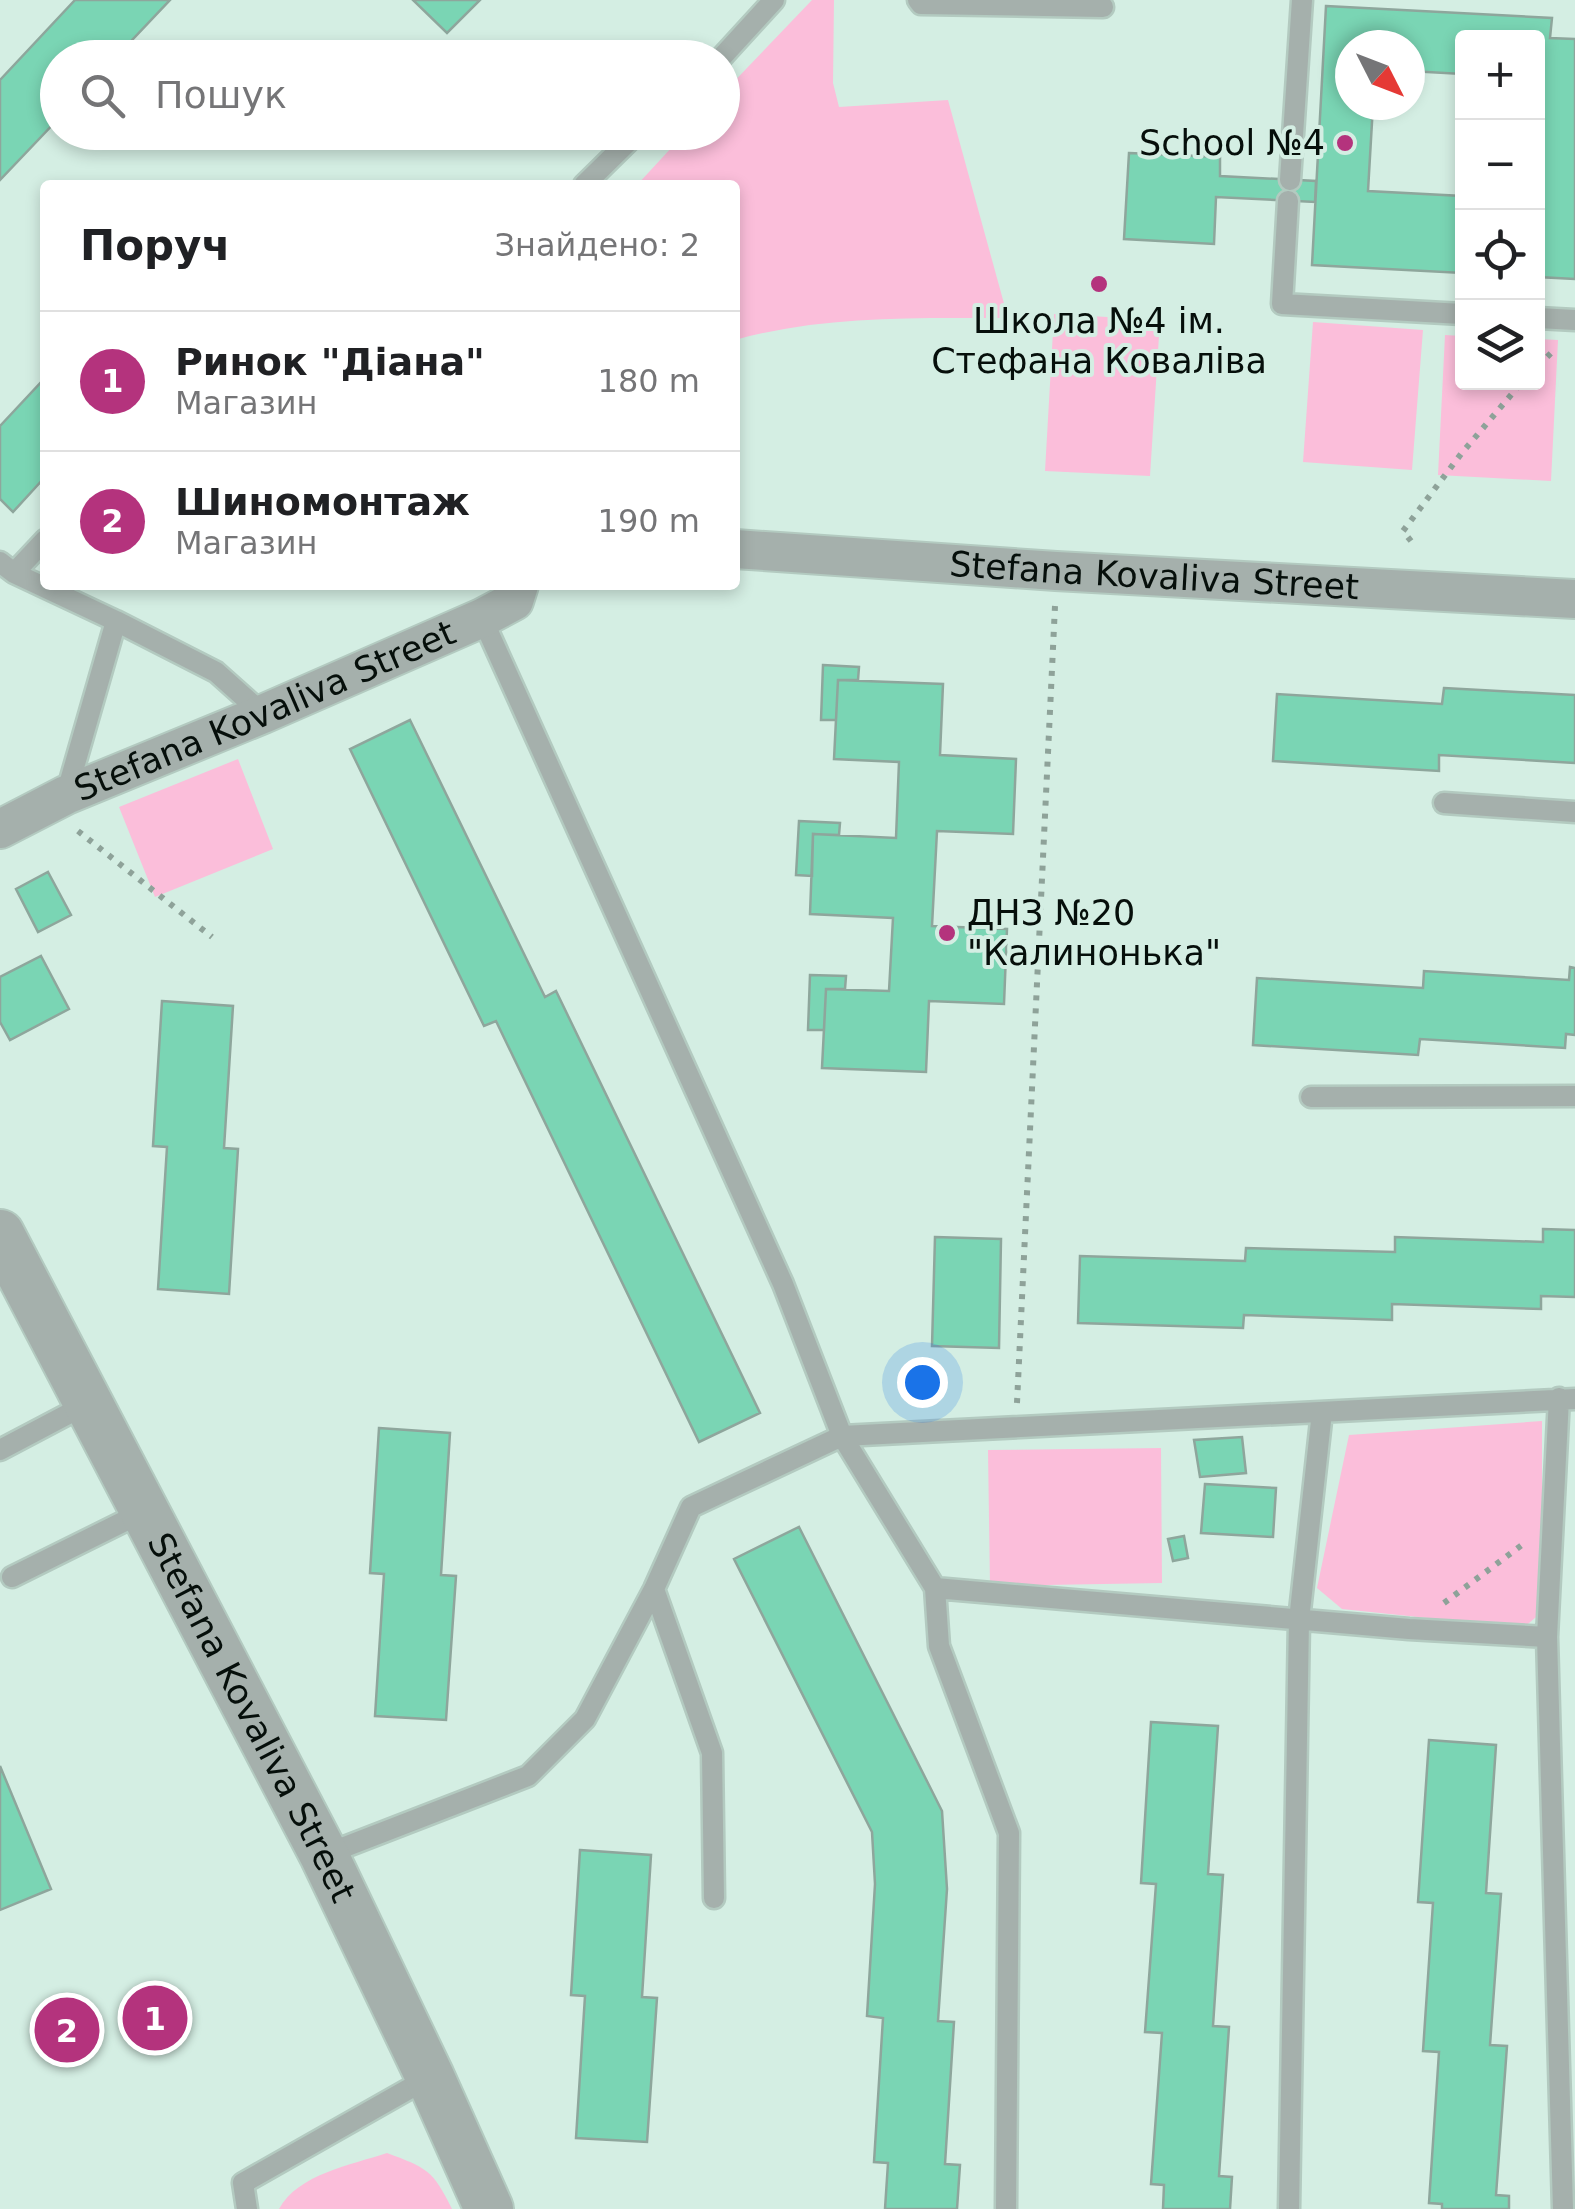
<!DOCTYPE html>
<html lang="uk">
<head>
<meta charset="utf-8">
<style>
  :root { --surface:#fff; --page:#f2f2f2; --text:#202124; --muted:#757577; --line:#e0e0e0; --accent:#b4337d }
  body { margin:0; font-family:"DejaVu Sans",sans-serif; background:var(--page); color:var(--text) }
  .controls { position:absolute; right:30px; top:30px; display:grid; overflow:hidden; border-radius:10px; box-shadow:0 5px 15px #0003 }
  .controls button { width:90px; height:90px; display:grid; place-items:center; padding:0; border:0; border-bottom:2px solid var(--line); background:var(--surface); color:var(--text); font:50px sans-serif }
  .compass { position:absolute; left:1335px; top:30px; width:90px; height:90px; border-radius:50%; background:var(--surface); box-shadow:0 5px 15px #0003; rotate:132deg }
  .you { position:absolute; left:922px; top:1382px; width:35px; height:35px; margin:-25px; border:8px solid #fff; border-radius:50%; background:#1a73e8; box-shadow:0 0 0 15px #1a73e833 }
  .badge { display:grid; place-items:center; width:65px; height:65px; border-radius:50%; background:var(--accent); color:#fff; font-size:32px; font-weight:700 }
  .pin { position:absolute; translate:-50% -50%; border:5px solid #fff; box-shadow:0 2px 10px #0006 }
  .list { margin:0; padding:0; list-style:none }
  h2 { display:flex; justify-content:space-between; align-items:center; height:130px; margin:0; padding:0 40px; font-size:42px }
  h2 small { font-size:32px; font-weight:400; color:var(--muted) }
  .list li { display:grid; grid-template-columns:65px 1fr auto; gap:30px; align-items:center; box-sizing:border-box; height:140px; padding:0 40px; border-top:2px solid var(--line) }
  .list b { display:block; font-size:38px; white-space:nowrap }
  .list p { margin:0; font-size:32px; white-space:nowrap; color:var(--muted) }
  .list em { font-size:32px; font-style:normal; color:var(--muted) }
  .icon { flex:none; width:55px; height:55px; fill:none; stroke:currentColor; stroke-width:2; stroke-linecap:round; stroke-linejoin:round }
  .map { position:relative; flex:none; width:1575px; height:2209px; overflow:hidden }
  .search { position:absolute; background:var(--surface); box-shadow:0 5px 15px #0003; left:40px; top:40px; width:700px; height:110px; display:flex; align-items:center; gap:25px; box-sizing:border-box; padding:0 35px; border-radius:55px; color:var(--muted); font-size:38px }
  .panel { position:absolute; background:var(--surface); box-shadow:0 5px 15px #0003; left:40px; top:180px; width:700px; height:410px; border-radius:10px }
  .map>svg:first-child { display:block }
  .green { fill:#fbbeda }
  .building { fill:#7ad5b4; stroke:#8ea69c; stroke-width:2.5 }
  .lines { fill:none; stroke-linecap:round; stroke-linejoin:round }
  .service-casing { stroke:#b3cac0; stroke-width:25 }
  .minor-casing { stroke:#b3cac0; stroke-width:42 }
  .tertiary-casing { stroke:#b3cac0; stroke-width:52 }
  .path { stroke:#8ea299; stroke-width:6; stroke-dasharray:5 8; stroke-linecap:butt }
  .service { stroke:#a5b0ac; stroke-width:20 }
  .minor { stroke:#a5b0ac; stroke-width:38 }
  .tertiary { stroke:#a5b0ac; stroke-width:48 }
  .poi-dot { fill:#b4337d; stroke:#d4eee3; stroke-width:4 }
  .labels { text-anchor:middle; stroke-width:8; stroke-linejoin:round; paint-order:stroke }
  .poi-label { font-size:35px; fill:#060f0b; stroke:#d4eee3; text-anchor:end }
  .street-label { font-size:35px; fill:#060f0b; stroke:#d4eee3 }
</style>
</head>
<body>
<div class="map">
<svg width="1575" height="2209" viewBox="0 0 1575 2209">
  <rect width="100%" height="100%" fill="#d4eee3"/>
  <path class="green" d="M812,0H834L833,83L839,107L948,100L1008,318C916,318 824,315 735,340V185H637L685,133L722,132L723,93Z
    M1054,314L1160,320L1150,476L1045,471Z
    M1313,322L1423,330L1412,470L1303,462Z
    M1445,335L1462,336V382H1538V339L1558,340L1551,481L1438,475Z
    M238,759L273,849L155,897L119,807Z
    M1542,1421V1612L1523,1628L1342,1609L1317,1588L1349,1435Z
    M1161,1448L1162,1583L990,1586L988,1450Z
    M387,2153C427,2168 433,2170 452,2209H279C298,2174 351,2165 387,2153Z"/>
  <path class="building" d="M75,0H170L115,58H58V119L0,180V80Z
    M413,0H480L447,33Z
    M1326,6L1552,18L1550,38L1575,39V279L1538,277V38H1462V74L1410,71V45H1350V105H1373L1368,191L1462,196V273L1312,265Z
    M1129,153L1220,157V176L1316,181L1315,202L1216,197L1214,244L1124,239Z
    M45,378V477L13,512L0,499V426Z
    M823,665L859,667L858,680H838L836,720H821Z
    M838,680L943,684L940,755L1016,759L1013,834L937,831L932,926L1007,929L1004,1004L929,1001L926,1072L822,1068L826,989L889,991L893,918L810,914L813,834L896,838L899,762L834,759Z
    M1444,688L1575,695V763L1439,755V771L1273,761L1277,694L1442,704Z
    M410,720L545,997L556,991L760,1413L699,1442L496,1021L484,1026L350,749Z
    M799,821L840,823L839,835L813,834L812,876L796,875Z
    M48,872L71,915L38,932L16,889Z
    M41,956L69,1009L10,1040L0,1022V977Z
    M1570,967L1575,968V1035L1566,1034L1565,1048L1420,1039L1418,1055L1253,1045L1257,978L1423,988L1424,971L1569,980Z
    M810,975L846,976L845,989H826L824,1030H808Z
    M162,1001L233,1006L224,1148L238,1149L229,1294L158,1289L167,1147L153,1146Z
    M1543,1229L1575,1230V1297L1541,1296V1309L1392,1304V1320L1244,1315L1243,1328L1078,1323L1080,1256L1245,1261L1246,1248L1395,1252V1237L1543,1242Z
    M935,1237L1001,1239L999,1348L932,1346Z
    M379,1428L450,1433L441,1575L456,1576L446,1720L375,1716L384,1574L370,1573Z
    M1242,1437L1246,1473L1200,1477L1194,1440Z
    M1205,1484L1276,1488L1273,1537L1201,1533Z
    M799,1527L942,1811L947,1889L938,2021L954,2022L945,2164L960,2165L957,2209H885L888,2163L874,2162L883,2018L867,2016L875,1884L872,1832L734,1559Z
    M1184,1536L1188,1558L1173,1561L1168,1539Z
    M1151,1722L1218,1726L1208,1874L1223,1875L1213,2026L1229,2027L1219,2176L1232,2177L1230,2209H1163L1164,2185L1151,2184L1162,2033L1145,2032L1156,1884L1141,1883Z
    M1429,1740L1496,1745L1486,1893L1501,1894L1490,2045L1507,2046L1496,2195L1509,2196V2209H1442V2204L1429,2203L1439,2052L1423,2051L1433,1903L1418,1902Z
    M0,1766L51,1889L0,1910Z
    M580,1850L651,1855L642,1997L657,1998L647,2142L576,2138L585,1996L571,1995Z"/>
  <g class="lines">
    <defs>
      <path id="service" d="M918,0L921,4L1103,7
        M721,58L774,0
        M1290,180L1302,0
        M584,185L638,132
        M1288,201L1282,304L1462,314
        M1538,318L1575,320
        M0,562L14,573L116,621L66,795
        M14,573L45,540
        M482,618L783,1284L842,1436L935,1588L939,1646L1009,1833L1006,2209
        M116,621L216,672L263,714
        M1444,803L1575,812
        M1311,1097L1575,1096
        M1559,1398L1547,1637L1563,2209
        M0,1450L89,1403
        M12,1577L143,1512
        M935,1588L1409,1629L1547,1637
        M654,1589L712,1753L714,1898
        M324,1855L528,1776L585,1719L654,1589L691,1507L842,1436L1575,1399
        M247,2209L243,2183L430,2077
        M1289,2209L1299,1620L1322,1412"/>
      <g id="minor">
        <path id="s1" d="M735,549L1056,571L1575,599"/>
        <path id="s2" d="M0,829L66,795L263,714L482,618L514,601L519,585"/>
      </g>
      <g id="tertiary">
        <path id="s3" d="M0,1234L324,1855L430,2077L489,2209"/>
      </g>
    </defs>
    <use href="#service" class="service-casing"/>
    <use href="#minor" class="minor-casing"/>
    <use href="#tertiary" class="tertiary-casing"/>
    <path class="path" d="M1538,366L1556,348
      M1411,541L1403,531L1461,454L1522,382
      M78,831L212,937
      M1017,1403L1055,606
      M1444,1603L1522,1545"/>
    <use href="#service" class="service"/>
    <use href="#minor" class="minor"/>
    <use href="#tertiary" class="tertiary"/>
  </g>
  <g class="poi-dot">
    <circle cx="1345" cy="143" r="10"/>
    <circle cx="1099" cy="284" r="10"/>
    <circle cx="947" cy="933" r="10"/>
  </g>
  <g class="labels">
    <g class="poi-label">
      <text x="1325" y="155">School №4</text>
      <text x="1099" y="333" text-anchor="middle">Школа №4 ім.<tspan x="1099" dy="40">Стефана Коваліва</tspan></text>
      <text x="967" y="925" text-anchor="start">ДНЗ №20<tspan x="967" dy="40">"Калинонька"</tspan></text>
    </g>
    <g class="street-label">
      <text dy="12" stroke="none"><textPath href="#s1" startOffset="420">Stefana Kovaliva Street</textPath></text>
      <text dy="12" stroke="none"><textPath href="#s2" startOffset="290">Stefana Kovaliva Street</textPath></text>
      <text dy="12" stroke="none"><textPath href="#s3" startOffset="545">Stefana Kovaliva Street</textPath></text>
    </g>
  </g>
</svg>
<div class="controls">
<button>+</button>
<button>−</button>
<button><svg class="icon" aria-label="locate" viewBox="0 0 24 24"><circle cx="12" cy="12" r="6"/><path d="M12 2v4M12 18v4M2 12h4M18 12h4"/></svg></button>
<button><svg class="icon" aria-label="layers" viewBox="0 0 24 24"><path d="M12 4l9 5-9 5-9-5zM3 14l9 5 9-5"/></svg></button>
</div>
<svg class="compass" viewBox="-18 -18 36 36"><path d="M0-13l5 13h-10z" fill="#e53935"/><path d="M0 13l5-13h-10z" fill="#757577"/></svg>
<div class="you"></div>
<div class="pin badge" style="left:155px;top:2018px">1</div>
<div class="pin badge" style="left:67px;top:2030px">2</div>
<div class="search"><svg class="icon" aria-label="search" viewBox="0 0 24 24"><circle cx="10" cy="10" r="6"/><path d="M15 15l6 6"/></svg>Пошук</div>
<section class="panel">
<h2>Поруч<small>Знайдено: 2</small></h2>
<ul class="list">
<li><span class="badge">1</span><div><b>Ринок &quot;Діана&quot;</b><p>Магазин</p></div><em>180 m</em></li>
<li><span class="badge">2</span><div><b>Шиномонтаж</b><p>Магазин</p></div><em>190 m</em></li>
</ul>
</section>
</div>
</body>
</html>
